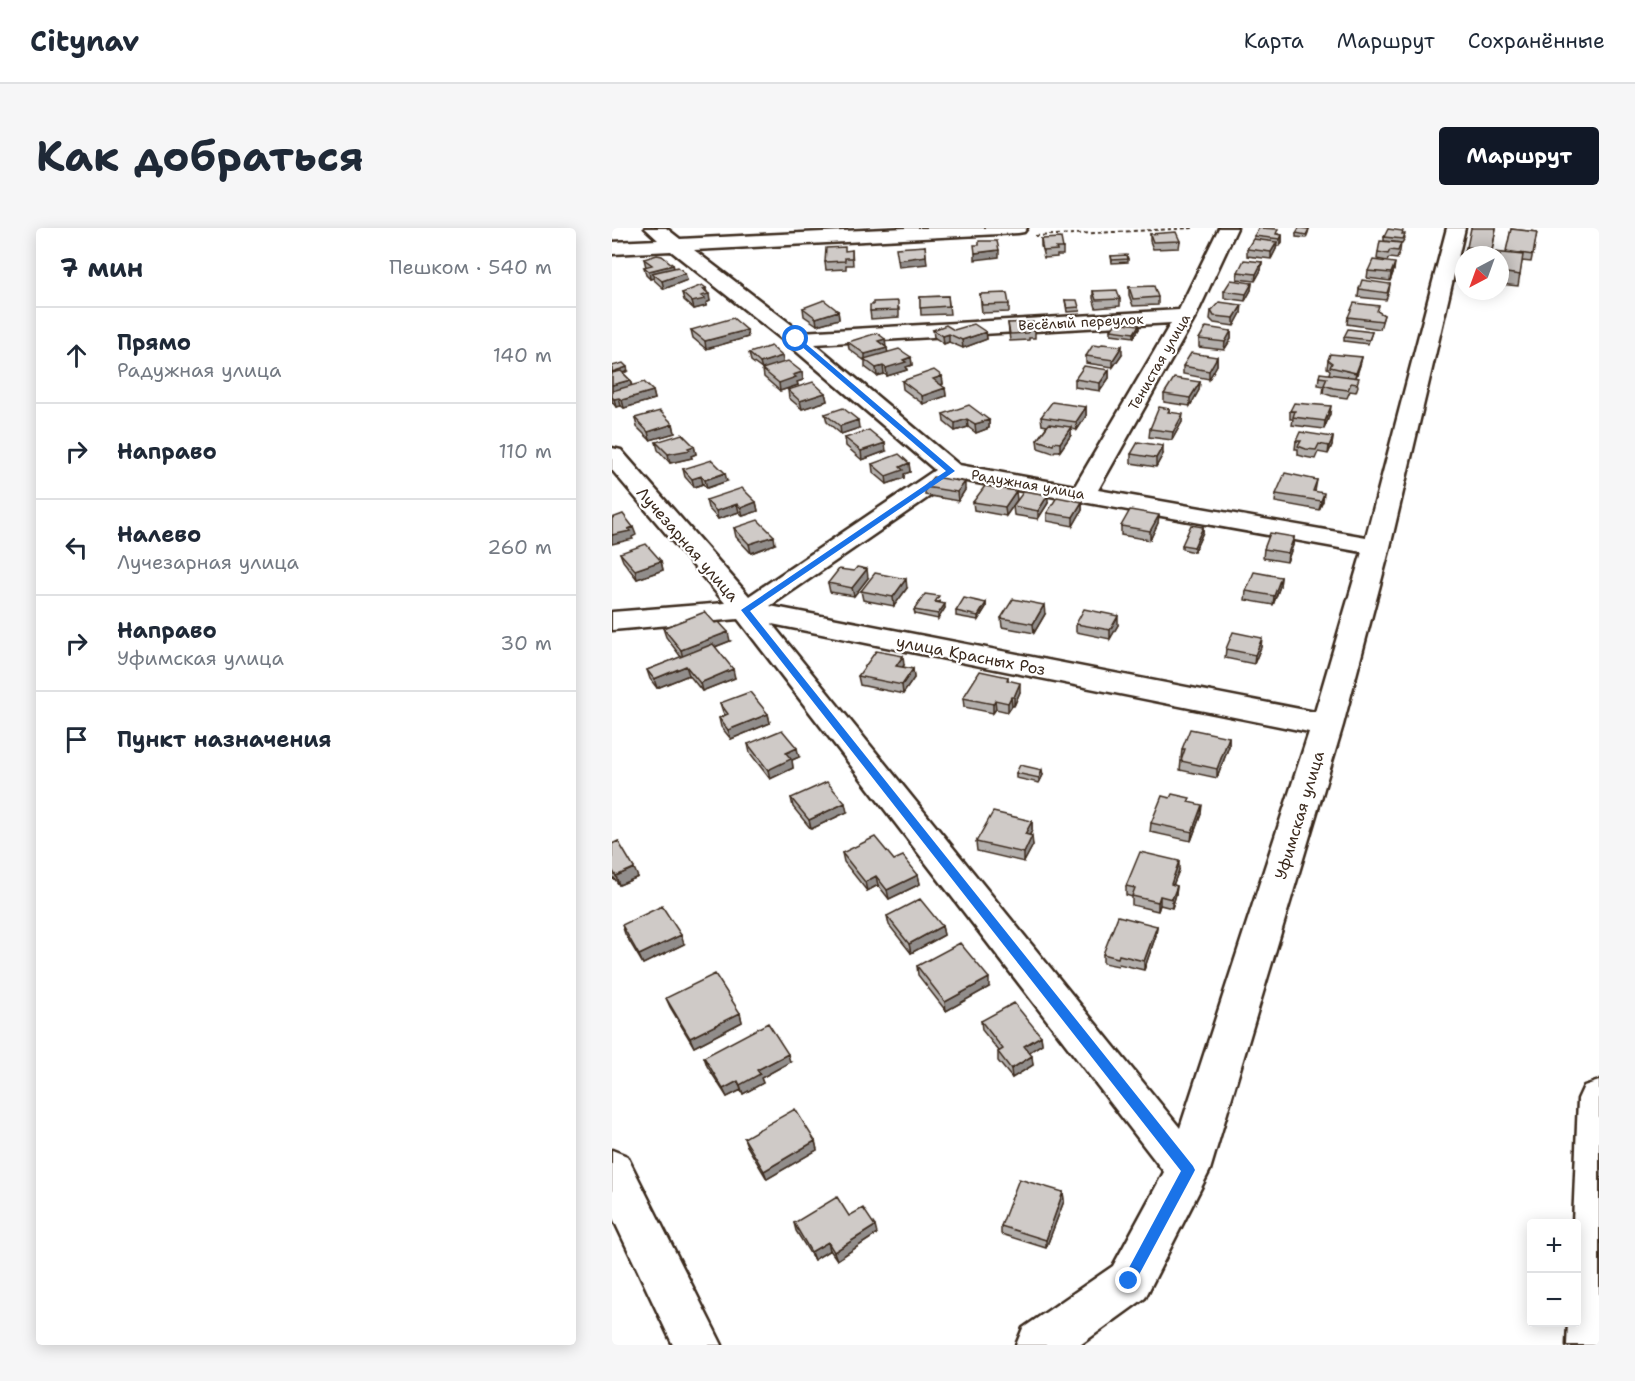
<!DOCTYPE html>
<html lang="ru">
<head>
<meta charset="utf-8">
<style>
  :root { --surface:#fff; --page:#f6f6f7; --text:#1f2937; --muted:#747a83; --line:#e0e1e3; --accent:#111827 }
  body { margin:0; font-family:"Shantell Sans",sans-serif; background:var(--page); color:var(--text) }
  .controls { position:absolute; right:18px; bottom:18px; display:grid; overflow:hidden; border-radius:6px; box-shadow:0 3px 15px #0003 }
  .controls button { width:54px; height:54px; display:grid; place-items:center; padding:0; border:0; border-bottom:2px solid var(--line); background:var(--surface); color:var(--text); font:30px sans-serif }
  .compass { position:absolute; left:843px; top:18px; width:54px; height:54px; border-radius:50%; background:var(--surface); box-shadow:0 3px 15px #0003; rotate:221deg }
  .stop { position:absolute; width:18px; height:18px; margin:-14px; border:4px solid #1a73e8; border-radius:50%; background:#fff }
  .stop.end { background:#1a73e8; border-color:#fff; box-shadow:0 2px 6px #0008 }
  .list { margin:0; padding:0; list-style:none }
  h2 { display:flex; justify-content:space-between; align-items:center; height:78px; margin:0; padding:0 24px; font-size:26px }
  h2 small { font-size:20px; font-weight:400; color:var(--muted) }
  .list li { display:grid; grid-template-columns:39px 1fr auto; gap:18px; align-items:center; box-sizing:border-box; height:96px; padding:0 24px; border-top:2px solid var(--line) }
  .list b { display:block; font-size:22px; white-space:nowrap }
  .list p { margin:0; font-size:20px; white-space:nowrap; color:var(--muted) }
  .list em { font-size:20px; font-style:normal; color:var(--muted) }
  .icon { flex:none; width:33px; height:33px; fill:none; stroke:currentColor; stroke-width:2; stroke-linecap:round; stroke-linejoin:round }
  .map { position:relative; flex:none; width:987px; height:1117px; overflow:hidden; border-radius:6px }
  header { display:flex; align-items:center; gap:36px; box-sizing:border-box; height:84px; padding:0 30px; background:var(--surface); border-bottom:2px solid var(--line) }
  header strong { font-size:28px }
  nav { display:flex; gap:33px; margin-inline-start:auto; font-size:21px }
  .intro { display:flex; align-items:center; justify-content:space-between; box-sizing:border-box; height:144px; padding:0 36px }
  h1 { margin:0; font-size:42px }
  .button { padding:15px 27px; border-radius:6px; background:var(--accent); color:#fff; font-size:21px; font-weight:700 }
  main { display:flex; gap:36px; padding:0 36px }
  aside { flex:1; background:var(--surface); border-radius:6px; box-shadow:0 3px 15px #0003 }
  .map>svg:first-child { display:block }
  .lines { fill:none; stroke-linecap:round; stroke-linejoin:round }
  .minor-casing { stroke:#3b2a1e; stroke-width:5 }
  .major-casing { stroke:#3b2a1e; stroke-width:5 }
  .path { stroke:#3b2a1e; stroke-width:2; stroke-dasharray:4 3; stroke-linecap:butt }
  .minor { fill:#fff; fill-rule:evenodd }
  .major { fill:#fff; fill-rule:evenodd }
  .wall { fill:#b2aeab; stroke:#3b2a1e; stroke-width:1.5 }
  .shaded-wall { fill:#918d8b; stroke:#3b2a1e; stroke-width:1.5 }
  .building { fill:#cfcac7; stroke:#3b2a1e; stroke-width:1.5 }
  .route { fill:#1a73e8 }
  .labels { text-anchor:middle; stroke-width:4.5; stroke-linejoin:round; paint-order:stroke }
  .far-street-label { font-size:14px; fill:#3b2a1e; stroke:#fff }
  .street-label { font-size:16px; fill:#3b2a1e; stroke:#fff }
</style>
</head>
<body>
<header>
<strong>Citynav</strong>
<nav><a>Карта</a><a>Маршрут</a><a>Сохранённые</a></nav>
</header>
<div class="intro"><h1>Как добраться</h1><a class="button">Маршрут</a></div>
<main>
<aside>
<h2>7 мин<small>Пешком · 540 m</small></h2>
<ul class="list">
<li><svg class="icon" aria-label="ahead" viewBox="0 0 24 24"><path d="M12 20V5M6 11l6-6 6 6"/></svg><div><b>Прямо</b><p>Радужная улица</p></div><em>140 m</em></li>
<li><svg class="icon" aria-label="right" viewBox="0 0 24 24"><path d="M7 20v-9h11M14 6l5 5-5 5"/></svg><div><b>Направо</b></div><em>110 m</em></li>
<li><svg class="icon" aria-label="left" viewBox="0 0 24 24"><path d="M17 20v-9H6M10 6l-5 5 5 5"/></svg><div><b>Налево</b><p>Лучезарная улица</p></div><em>260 m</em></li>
<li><svg class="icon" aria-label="right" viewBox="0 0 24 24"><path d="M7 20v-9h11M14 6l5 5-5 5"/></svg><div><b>Направо</b><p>Уфимская улица</p></div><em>30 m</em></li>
<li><svg class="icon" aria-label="arrive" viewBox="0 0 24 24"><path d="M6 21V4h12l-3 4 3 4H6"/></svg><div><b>Пункт назначения</b></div></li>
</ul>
</aside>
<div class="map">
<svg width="987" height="1117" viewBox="0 0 987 1117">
  <rect width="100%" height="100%" fill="#fff"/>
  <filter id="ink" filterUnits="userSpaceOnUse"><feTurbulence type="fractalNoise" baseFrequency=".0167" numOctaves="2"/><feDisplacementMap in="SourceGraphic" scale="12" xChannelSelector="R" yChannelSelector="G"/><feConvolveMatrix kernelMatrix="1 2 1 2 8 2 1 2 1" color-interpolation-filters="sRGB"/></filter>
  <g filter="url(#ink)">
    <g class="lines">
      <defs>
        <path id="minor" d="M33,0H54L68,11L294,0H415L412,4L406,5L82,22L189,104L567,82L607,0H625L584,88L486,262L754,309L835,0H853L778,319L731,497L598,942L533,1070L468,1117H404L411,1100L501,1038L552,944L126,391L0,402V384L113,375L0,242V220L9,222L137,368L323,242L176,116L59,23L0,26V14L46,12ZM559,95L463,258L347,237L203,116ZM343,251L750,324L703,484L158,378ZM160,396L697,504L568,900Z"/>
        <path id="major" d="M987,853V1117H955L956,1094H964V996H961L966,871L972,858Z
          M0,922L15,928L110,1117H61L0,988Z"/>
      </defs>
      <use href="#minor" class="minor-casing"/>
      <use href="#major" class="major-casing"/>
      <path class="path" d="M423,8L581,0"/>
      <use href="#minor" class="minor"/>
      <use href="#major" class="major"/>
    </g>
    <path class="wall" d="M884,0L880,24L894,26L899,1L925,4L919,34L910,33L906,58L888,56V27H852L855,19Z
      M697,1L696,5L694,10L684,9V5Z
      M538,6L568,13L567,20L541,21L538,13Z
      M666,6L670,7V14L668,18H665L664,21L659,31L635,28V21L642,11V8Z
      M790,6L793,10L790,15L772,13V9Z
      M429,11L451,20V27H445V29L432,30L429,18Z
      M789,15L788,23L785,31L777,30L775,33L765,31L766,24Z
      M240,22L241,37H234V41L214,42L213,34Z
      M499,28L516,31V34L500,35Z
      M852,28V52L847,51Z
      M32,31L61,37L62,40L75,52L52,61L42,52V50L38,51L34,47L32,39H34Z
      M650,34L649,42L643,53L625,51L626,44Z
      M782,42L778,53L755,50L756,43Z
      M640,55L639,62L633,73L612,70V63Z
      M778,56L777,63L774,72L746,69L747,61Z
      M517,59L546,69V77L521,78L517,67Z
      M481,63L508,71V78L484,80L481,70Z
      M95,64L98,73L94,75V78L82,81L72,72L70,65Z
      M368,66L397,76V84L370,85Z
      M336,68L338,86L309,87L308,69Z
      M453,72L467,79L468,83L455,84Z
      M191,80L226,83L227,91L205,97L192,88Z
      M287,80V89L259,91L258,83Z
      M599,83L629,85L622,98L602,95L598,91Z
      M766,84L772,87L768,101L735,96L736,89Z
      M396,95L423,102V110H417V112L398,113Z
      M527,97V101L522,109L499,106V102Z
      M79,102L136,109L94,121L81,110Z
      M321,102L374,104L375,111L351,120L337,114L332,116L322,109Z
      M619,103V111L612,122L587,119V111Z
      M760,104L756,116L732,113V109Z
      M236,114L274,119L275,124L299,129L300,137L294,139L295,142L275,148L272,146L265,148L253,139V133L237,121Z
      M137,125L171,135L190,144L191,152L185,154L186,157L168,163L152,149L151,142L139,133Z
      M510,126L501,139L474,135V128Z
      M605,129V137L597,151L571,146V138Z
      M750,129L748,137L744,150L746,158L744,164L738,163L735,170L720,168L711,165L712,158L706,157L707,149L717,146L718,142L715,140L716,132Z
      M0,138L16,143L11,145L18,152L20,158L41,163L43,171L12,180L9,178L4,179L0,174Z
      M497,142V150L488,163L463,159V151Z
      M330,148L331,156L328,157L333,160L334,168L311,176L291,161L290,153Z
      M588,154L587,162L578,178L552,174V166Z
      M176,162L213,165L215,173L190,181L177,170Z
      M474,179V188L465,202L459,201V207L448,223H443L441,225L426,220L425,212L435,198L430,197L429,189Z
      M558,181V184L570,194L560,212L537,209L538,201Z
      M678,183L718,186L712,201L680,197L681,191H678Z
      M213,186L247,200L229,206L215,194Z
      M331,186L377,192V200L364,205L356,199L343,203L332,194Z
      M23,190L61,196L63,205L38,212L25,199Z
      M721,209L720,217L716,226L706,224L703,231L693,229L686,227V221H683L684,213Z
      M233,210L274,223L250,232L234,218Z
      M44,214L82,218L84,226L79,228L80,230L58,235L46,222Z
      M519,226H551L544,239L519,235Z
      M297,235L298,244L292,246V250L275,256L261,244L260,236Z
      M71,241L115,253L95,260L91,256L82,259L73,249Z
      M705,252L703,263L711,273L707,282L663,274L664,266Z
      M313,259L353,262L346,273L313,267Z
      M94,272L144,274L146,283L131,288L127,284L106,291L96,280Z
      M405,272L394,288L362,282L361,274Z
      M470,274V282L461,298L435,293V285Z
      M436,275L426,291L402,287L401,278Z
      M546,295L538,312L509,307V298Z
      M591,299V304L582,324L570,321V317Z
      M122,300L163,316L139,325L124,309Z
      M682,309L681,317L675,334L651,330L652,321Z
      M8,325L49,333L51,342L25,351L11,333Z
      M669,349L668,358L661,377L633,372L634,363Z
      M256,350L242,368L218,364L216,355Z
      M295,360L282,378L251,372L249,363Z
      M328,373L326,375L333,380L326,391L303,386L302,382Z
      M374,375V379L366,392L344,388V383Z
      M433,386L422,405L390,399L389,390Z
      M464,396L506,397L498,411L464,404Z
      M51,400L118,413L103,419L123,450L90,463L77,447L45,460L38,451L35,442L69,429L54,409Z
      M649,419L642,436L613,430L614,421Z
      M292,437L291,439L301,441L302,450L291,466L248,457L246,448Z
      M396,449V452L408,464L402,478H400L396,484L384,481L381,485L352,479L351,470Z
      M108,475L156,486L158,495L119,511L109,499L107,490L113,487L111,484Z
      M617,509V518L605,550L568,542L569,533L570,530H569L570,521Z
      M136,516L187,529L180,532L181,540L158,551L138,525Z
      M404,545L431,547L427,555L404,550Z
      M179,570L235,584L199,601L181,579Z
      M577,574L589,586L579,613L538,604L539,595Z
      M420,593V602L418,607L421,617L412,634L365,623L364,614Z
      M0,616L26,649L7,657L2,650L0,651Z
      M230,625L282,632L306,647L308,656L277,671L266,657L255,663L232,634Z
      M567,642L561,657L565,658L564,666L560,680L548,677L546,683L520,677V669L514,667V658Z
      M275,688L330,698L332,707L299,725L277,697Z
      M10,697L72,716L31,736L13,706Z
      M545,698L544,707L532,742L507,736L506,738L491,735V726Z
      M305,738L377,759L334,783L306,747Z
      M54,770L128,785L130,794L82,819L58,779Z
      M369,793L429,808L430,816L417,824L421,837L400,850L386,833V824L387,823L370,802Z
      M92,829L178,834L149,850L151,855L131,866L129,862L115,869L95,838Z
      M132,910L203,913L205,922L155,951L135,918Z
      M451,964L452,973L434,1020L389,1006V998Z
      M237,988L265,1006L225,1032L218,1022L202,1032L184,1003L182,995Z"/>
    <path class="shaded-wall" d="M670,7V14L668,18V11Z
      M665,14L664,21L659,31V24Z
      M313,18L315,36L287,39L286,32Z
      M387,22V29L363,32V25Z
      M650,34L649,42L643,53L644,46Z
      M783,35L782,42L778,53L779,45Z
      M61,37L63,44L40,45L42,50L38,51L37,43Z
      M73,45L75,52L52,61L50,53Z
      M640,55L639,62L633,73L634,66Z
      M94,60L95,66H97L98,73L94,75V78L82,81L80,74L91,61Z
      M630,77L629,85L622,98V90Z
      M226,83L227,91L205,97L204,90Z
      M527,97V101L522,109V105Z
      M135,102L136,109L94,121L93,113Z
      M619,103V111L612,122L613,114Z
      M374,104L375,111L351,120L350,112Z
      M337,106V114L332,116L331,108Z
      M273,111L274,119L266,113Z
      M510,118V126L501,139V132Z
      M275,120L276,127L253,132V126Z
      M170,128L172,136L150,142L148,135Z
      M299,129L300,137L294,139L295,142L275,148L274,140Z
      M605,129V137L597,151V143Z
      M750,129L748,137L742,153L744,145Z
      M271,138L272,146L265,148L264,140Z
      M15,139L16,143L0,149V144Z
      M497,142V150L488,163V155Z
      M190,144L191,152L185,154L186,157L168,163L167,155L181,147Z
      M330,148L331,156L321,159V151Z
      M18,152L20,160L0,166V157Z
      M588,154L587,162L578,178V170Z
      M333,160L334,168L311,176L310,168Z
      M41,163L43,171L12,180L10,172Z
      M213,165L215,173L190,181L188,173Z
      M7,170L9,178L4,179L2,171Z
      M719,178L718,186L712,201L713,193Z
      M474,179V188L465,202L464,194Z
      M571,186L570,194L560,212L561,204Z
      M355,191L356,199L343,203V195Z
      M246,192L247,200L229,206L228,198Z
      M377,192V200L364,205L363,196Z
      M61,196L63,205L38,212L36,204Z
      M459,199V207L448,223V215Z
      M721,209L720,217L716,226L717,218Z
      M273,215L274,223L250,232L249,223Z
      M82,218L84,226L79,228L80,230L58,235L56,226Z
      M551,218V226L544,239V230Z
      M297,235L298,244L292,246V250L275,256L274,248L288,239Z
      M113,245L115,253L95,260L93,252Z
      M89,248L91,256L82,259L80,251Z
      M353,254V262L346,273L345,264Z
      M404,263L405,272L394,288L393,279Z
      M712,265L711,273L707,282L709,273Z
      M436,267V275L426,291V283Z
      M144,274L146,283L131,288L129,280Z
      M470,274V282L461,298V289Z
      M125,276L127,284L106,291L104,283Z
      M547,287L546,295L538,312V303Z
      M21,299L24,307L20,309L21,311L0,316V307Z
      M591,299V304L582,324V319Z
      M162,308L163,316L139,325L137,316Z
      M682,309L681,317L675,334L676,325Z
      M49,333L51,342L25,351L23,342Z
      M255,341L256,350L242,368L240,360Z
      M669,349L668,358L661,377L662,368Z
      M294,351L295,360L282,378L281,369Z
      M374,375V379L366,392V388Z
      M333,376V380L326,391V386Z
      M432,377L433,386L422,405L421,396Z
      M506,388V397L498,411V402Z
      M116,404L118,413L71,431L69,422Z
      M650,410L649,419L642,436L643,427Z
      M291,428L292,437L286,446L284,438Z
      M74,438L77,447L45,460L42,451Z
      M121,441L123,450L90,463L88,455Z
      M301,441L302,450L291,466L290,457Z
      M408,455V464L402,478V469Z
      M399,469L400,478L396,484V475Z
      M383,472L384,481L381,485V476Z
      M156,486L158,495L119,511L116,502Z
      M617,509V518L605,550V541Z
      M185,520L187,529L180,532L181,540L158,551L156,542L174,525Z
      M430,542L431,547L427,555V550Z
      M233,575L235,584L199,601L197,592Z
      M590,577L589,586L579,613L580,604Z
      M420,593V602L414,615L413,606Z
      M420,608L421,617L412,634V625Z
      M567,633V642L558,665L559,656Z
      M22,640L26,649L7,657L4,648Z
      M306,647L308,656L277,671L275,662Z
      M264,648L266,657L255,663L253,654Z
      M565,658L564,666L560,680V671Z
      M548,668V677L546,683V674Z
      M330,698L332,707L299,725L297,716Z
      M545,698L544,707L532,742V733Z
      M69,707L72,716L31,736L27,727Z
      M377,750V759L334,783L333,774Z
      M128,785L130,794L82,819L78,810Z
      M429,808L430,816L413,827L412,818Z
      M176,826L178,834L149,850L151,855L131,866L128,857L145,842Z
      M420,828L421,837L400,850L399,841Z
      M126,853L129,862L115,869L111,861Z
      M203,913L205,922L155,951L152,943Z
      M451,964L452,973L434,1020V1012Z
      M263,998L265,1006L225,1032L222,1024Z
      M216,1014L218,1022L202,1032L199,1024Z"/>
    <path class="building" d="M647,0L666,1L664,6L670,7L668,11L642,8Z
      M687,0L697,1L694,7L684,5Z
      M859,0H884L880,22L855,19Z
      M776,1L791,3L790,6H793L791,11L772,9Z
      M899,1L925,4L921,27L894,23Z
      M564,4L568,13L541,14L538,6Z
      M449,10L451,20H444L445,22L431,23L429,11Z
      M641,11L665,14L659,24L635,21Z
      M367,13H385L387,22L363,25L362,17H367Z
      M768,13L789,15L786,23L778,22L776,26L766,24Z
      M313,18L314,28L286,32L284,20Z
      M233,19V23L240,22V30H233V33L213,34L214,20Z
      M854,19L862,20V22L911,27L908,47L888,44V27H852Z
      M45,27L50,28L61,37L37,43L32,39L40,37L32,31Z
      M515,27L516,31L500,32L499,28Z
      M852,28V41L850,40Z
      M632,32L650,34L644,46L626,44Z
      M761,32L783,35L779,45L756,43Z
      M66,39L73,45L50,53L40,45Z
      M619,52L640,55L634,66L612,63Z
      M750,52L778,56L775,65L747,61Z
      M90,57L94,60L91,61L97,66L89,68L93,71L80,74L70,65Z
      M542,58L546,69L521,71L517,59Z
      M505,62L508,71L484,72L481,63Z
      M395,65L397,76L370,77L368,66Z
      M336,68L337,78L308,80V69Z
      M212,72L226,83L204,90L191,80Z
      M453,72H465L467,79L455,80Z
      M286,73V82L258,83V77H261V74Z
      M607,74L630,77L622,90L602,88L599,83Z
      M742,75L767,78L765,83L772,87L770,93L736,89Z
      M121,90L135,102L93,113L79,102Z
      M421,94L423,102H416V105L398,106L396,95Z
      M505,94L527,97L522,105L499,102Z
      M362,96L374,104L350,112L337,106L331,108L321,102L334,97L342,102Z
      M594,99L619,103L613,114L587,111Z
      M736,101L760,104L757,112L732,109Z
      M265,105L273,111L266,113L275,120L253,126L236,114Z
      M490,116L510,118L501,132L474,128L481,117L488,118Z
      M159,118L170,128L148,135L137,125Z
      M287,121L299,129L291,132L294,134L274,140L271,138L264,140L252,131Z
      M579,125L605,129L597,143L571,138Z
      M718,126L750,129L744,145L718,139L720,135L716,132Z
      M176,133L190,144L181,147L184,149L167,155L150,141Z
      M11,135L15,139L0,144V138Z
      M472,138L497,142L488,155L463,151Z
      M322,142L330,148L321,151L333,160L310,168L290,153Z
      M9,143L18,152L0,157V145Z
      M708,145L747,150L745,156L739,155L736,162L721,160L712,157L715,150L707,149Z
      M562,150L588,154L578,170L552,166Z
      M32,154L41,163L10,172L7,170L2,171L0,169V163Z
      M201,154L213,165L188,173L176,162Z
      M440,174L474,179L464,194L429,189Z
      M682,175L719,178L713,193L681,189L683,183H678Z
      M357,177L377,192L363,196L355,191L343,195L331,186Z
      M547,179L558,181L556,184L571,186L561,204L538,201Z
      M231,180L246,192L228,198L213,186Z
      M48,183L61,196L36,204L23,190Z
      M437,196L459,199L448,215L442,214L441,217L425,212Z
      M257,202L273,215L249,223L233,210Z
      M688,204L721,209L717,218L707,216L704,222L694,221L686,218L689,213H684Z
      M70,206L82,218L76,220L78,222L56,226L44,214Z
      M526,214L551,218L544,230L519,226Z
      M287,226L297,235L288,239L291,242L274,248L260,236Z
      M100,232L113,245L93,252L89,248L80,251L71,241Z
      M673,245L705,252L701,263L712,265L709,273L664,266Z
      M321,249L353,254L345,264L313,259Z
      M373,258L404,263L393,279L361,274Z
      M130,260L144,274L129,280L125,276L104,283L94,272Z
      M412,263L436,267L426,283L401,278Z
      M445,269L470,274L461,289L435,285Z
      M518,282L547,287L538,303L509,298Z
      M11,286L21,299L16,301L18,303L0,307V290Z
      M146,292L162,308L137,316L122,300Z
      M579,297L591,299L582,319L570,317Z
      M658,305L682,309L676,325L652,321Z
      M34,316L49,333L23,342L8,325Z
      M245,339L255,341L240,360L216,355L227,341L242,343Z
      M642,344L669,349L662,368L634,363Z
      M263,345L294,351L281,369L249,363Z
      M313,366L327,368L323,374L333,376L326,386L302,382Z
      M352,370L374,375L366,388L344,383Z
      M401,371L432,377L421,396L389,390Z
      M472,381L506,388L498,402L464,396Z
      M93,384L103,395L107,394L116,404L69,422L51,400Z
      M621,404L650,410L643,427L614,421Z
      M101,416L121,441L88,455L74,438L42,451L35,442Z
      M264,423L291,428L284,438L301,441L290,457L246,448Z
      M368,443L396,449L395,452L408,455L402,469H399L396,475L383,472L381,476L351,470Z
      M138,464L156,486L116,502L107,490L116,486L108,475Z
      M578,501L617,509L605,541L569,533L573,521H570Z
      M170,502L185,520L174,525L179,531L156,542L136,516Z
      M408,537L430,542L427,550L404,545Z
      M215,554L233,575L197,592L179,570Z
      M560,566L578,570L576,574L590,577L580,604L539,595L550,568L558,570Z
      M381,584L420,593L413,606L420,608L412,625L364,614Z
      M263,609L282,632L291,628L306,647L275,662L264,648L253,654L230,625Z
      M6,613L22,640L4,648L0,642V616Z
      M528,624L567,633L559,656L565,658L560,671L548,668L546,674L520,668L523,660L514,658Z
      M308,671L330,698L297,716L275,688Z
      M50,678L69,707L27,727L10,697Z
      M506,688L545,698L532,733L507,727L506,730L491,726Z
      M348,715L377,750L333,774L305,738Z
      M103,746L128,785L78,810L54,770Z
      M402,775L429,808L412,818L420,828L399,841L386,824L391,821L369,793Z
      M156,795L176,826L145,842L148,846L128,857L126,853L111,861L92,829Z
      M183,881L203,913L152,943L132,910Z
      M407,951L451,964L434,1012L389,998Z
      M225,969L237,988L251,980L263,998L222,1024L216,1014L199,1024L182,995Z"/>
  </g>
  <path class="route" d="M182,109H186L343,243L138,383L581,938L583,942L581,946L521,1058L517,1060L512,1058L510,1053L512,1049L569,943L129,382L334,243L182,112Z"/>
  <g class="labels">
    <g class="far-street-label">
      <text transform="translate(469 94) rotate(-3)" y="5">Весёлый переулок</text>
      <text transform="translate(547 134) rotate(-60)" y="5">Тенистая улица</text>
      <text transform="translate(416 256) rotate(10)" y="5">Радужная улица</text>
    </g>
    <g class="street-label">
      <text transform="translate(76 316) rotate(49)" y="6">Лучезарная улица</text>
      <text transform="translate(359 427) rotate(11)" y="6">улица Красных Роз</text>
      <text transform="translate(687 587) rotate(-73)" y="6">Уфимская улица</text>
    </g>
  </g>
</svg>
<div class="controls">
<button>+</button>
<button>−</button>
</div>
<svg class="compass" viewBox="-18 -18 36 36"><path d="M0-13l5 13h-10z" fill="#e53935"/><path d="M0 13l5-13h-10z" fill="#747a83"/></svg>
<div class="stop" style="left:184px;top:111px"></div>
<div class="stop end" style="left:517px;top:1053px"></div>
</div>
</main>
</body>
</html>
